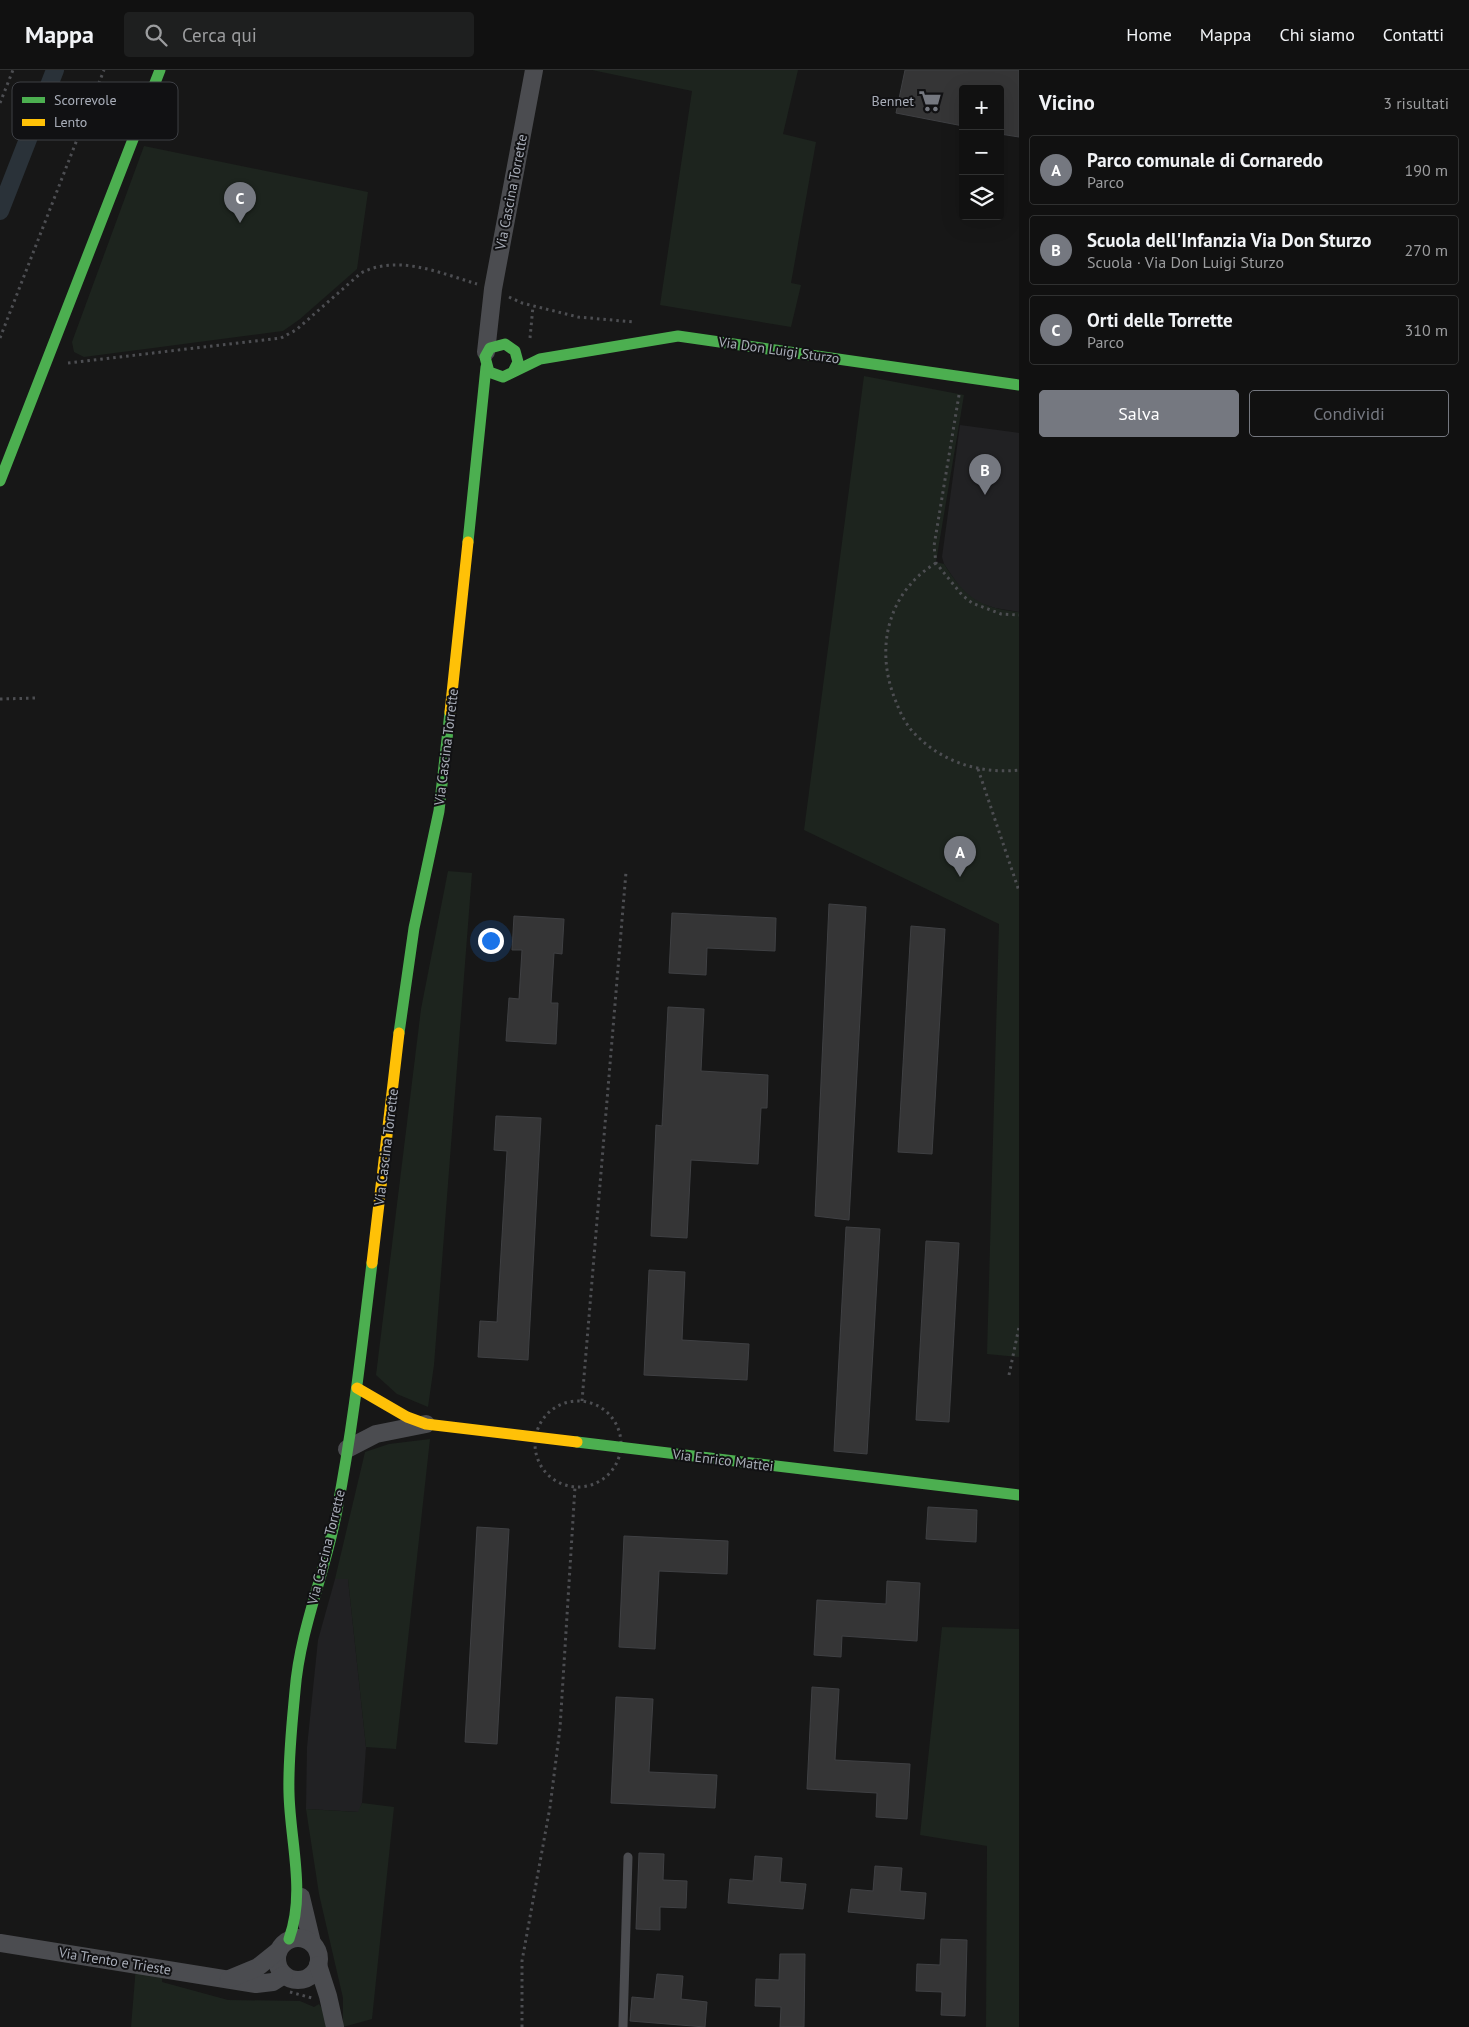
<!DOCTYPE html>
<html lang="it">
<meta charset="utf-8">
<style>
body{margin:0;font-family:"PT Sans",sans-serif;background:#1e1f1f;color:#f1f3f6}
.controls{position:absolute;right:15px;top:15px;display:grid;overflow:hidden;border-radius:5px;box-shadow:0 5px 20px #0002}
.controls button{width:45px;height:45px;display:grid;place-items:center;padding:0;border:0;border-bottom:1px solid #303131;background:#111;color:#f1f3f6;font:25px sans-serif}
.you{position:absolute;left:490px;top:870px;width:18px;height:18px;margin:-12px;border:4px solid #fff;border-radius:50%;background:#1a73e8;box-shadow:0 0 0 8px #1a73e833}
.badge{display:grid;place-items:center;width:32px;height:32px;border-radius:50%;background:#757880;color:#fff;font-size:16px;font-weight:700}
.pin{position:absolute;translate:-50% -41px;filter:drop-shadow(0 1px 2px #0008)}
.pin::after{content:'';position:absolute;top:26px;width:18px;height:15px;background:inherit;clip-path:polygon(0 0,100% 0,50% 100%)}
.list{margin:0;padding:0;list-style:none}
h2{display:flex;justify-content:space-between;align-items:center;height:65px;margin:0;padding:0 20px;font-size:21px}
h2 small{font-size:16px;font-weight:400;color:#9c9d9f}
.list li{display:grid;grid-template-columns:32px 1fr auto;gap:15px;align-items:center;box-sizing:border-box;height:70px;margin:0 10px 10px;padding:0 10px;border:1px solid #303131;border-radius:5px}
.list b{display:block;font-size:19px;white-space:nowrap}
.list p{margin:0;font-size:16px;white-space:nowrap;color:#9c9d9f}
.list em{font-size:16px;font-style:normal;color:#9c9d9f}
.actions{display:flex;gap:10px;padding:15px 20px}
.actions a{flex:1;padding:11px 0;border:1px solid #757880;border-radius:5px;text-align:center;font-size:18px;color:#757880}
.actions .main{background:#757880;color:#fff}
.icon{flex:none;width:28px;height:28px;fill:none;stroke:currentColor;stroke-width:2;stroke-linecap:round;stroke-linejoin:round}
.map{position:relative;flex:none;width:1019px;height:1957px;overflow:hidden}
header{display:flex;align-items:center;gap:30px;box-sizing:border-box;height:70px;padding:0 25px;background:#111;border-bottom:1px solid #303131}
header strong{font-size:24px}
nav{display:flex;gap:28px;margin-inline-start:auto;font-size:18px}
.search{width:350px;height:45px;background:#1e1f1f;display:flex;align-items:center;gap:12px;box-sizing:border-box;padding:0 18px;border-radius:5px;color:#9c9d9f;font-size:19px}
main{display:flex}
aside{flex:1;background:#111}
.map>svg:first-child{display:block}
.built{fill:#212123}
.green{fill:#1d241e}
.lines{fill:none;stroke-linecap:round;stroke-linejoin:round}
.canal{stroke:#2a3239;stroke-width:18}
.building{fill:#353536;stroke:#3f4043}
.path{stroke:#4d4e52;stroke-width:3;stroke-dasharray:2.5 4;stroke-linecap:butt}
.lane{stroke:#4b4c50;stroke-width:9}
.street{stroke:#4b4c50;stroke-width:18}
.fast{stroke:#4caf50;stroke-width:11}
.slow{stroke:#ffc107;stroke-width:11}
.labels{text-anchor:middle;stroke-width:4;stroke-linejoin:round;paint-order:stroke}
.poi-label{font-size:14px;fill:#a8adb8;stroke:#111113;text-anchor:end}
.street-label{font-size:14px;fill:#a8adb8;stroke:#111113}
.key{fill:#111113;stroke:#3e4045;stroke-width:1}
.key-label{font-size:14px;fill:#a8adb8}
</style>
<header>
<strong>Mappa</strong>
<div class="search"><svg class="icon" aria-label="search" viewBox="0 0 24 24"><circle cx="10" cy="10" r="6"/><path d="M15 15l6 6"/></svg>Cerca qui</div>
<nav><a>Home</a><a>Mappa</a><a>Chi siamo</a><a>Contatti</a></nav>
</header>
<main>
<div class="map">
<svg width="1019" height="1957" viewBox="0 0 1019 1957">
<rect width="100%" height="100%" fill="#171717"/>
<g class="built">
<polygon points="960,355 1019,363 1019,542 995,538 974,531 963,522 944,494 942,487"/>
<polygon points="335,1509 348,1509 366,1677 362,1733 359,1742 306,1739 307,1677 318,1570"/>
</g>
<g class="green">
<polygon points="592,0 798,0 783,64 816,72 791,213 801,215 791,257 660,235 692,21"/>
<polygon points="144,76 368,122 357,199 300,249 283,261 84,287 74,282 72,272"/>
<path d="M 864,306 L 964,325 L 936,492 L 944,494 C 965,527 979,538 1019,542 L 1019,1287 L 987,1284 L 999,854 L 804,760 Z"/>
<polygon points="448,801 472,803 434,1295 428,1337 397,1324 376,1305 421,939"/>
<polygon points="430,1369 396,1679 366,1677 348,1509 335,1509 365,1382 389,1374"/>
<polygon points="942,1557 1019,1559 1019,1957 986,1957 987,1776 920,1765"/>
<polygon points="362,1733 394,1737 372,1949 343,1957 343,1928 319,1824 306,1739 358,1742"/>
<polygon points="136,1896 162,1901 162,1912 228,1930 300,1931 314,1937 319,1934 324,1942 326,1957 131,1957"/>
</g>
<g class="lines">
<polyline class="canal" points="0,141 55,0"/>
</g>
<g class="building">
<polygon points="905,0 1019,0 1019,67 1000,64 1000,19 963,19 963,56 896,43"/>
<polygon points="829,834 866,837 849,1150 815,1146"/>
<polygon points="672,843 776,848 775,881 707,878 706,905 669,903"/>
<polygon points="514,846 564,849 562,884 554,883 551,933 558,933 556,974 506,971 509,928 519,929 522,880 512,880"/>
<polygon points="911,856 945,859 932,1084 898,1082"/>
<polygon points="668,937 704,939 701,1001 768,1005 767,1038 761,1038 758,1094 691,1090 687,1168 651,1166 656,1055 662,1056"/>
<polygon points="496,1046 541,1048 528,1290 478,1287 480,1251 497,1252 507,1081 494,1080"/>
<polygon points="846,1157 880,1159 867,1384 834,1381"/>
<polygon points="926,1171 959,1173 949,1352 916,1350"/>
<polygon points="649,1200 685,1202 682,1270 749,1274 747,1310 644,1305"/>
<polygon points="928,1437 977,1440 976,1472 926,1469"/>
<polygon points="477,1457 509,1459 497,1674 465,1672"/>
<polygon points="624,1466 728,1471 727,1504 659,1501 655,1579 619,1577"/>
<polygon points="887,1511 920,1513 917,1571 842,1566 841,1587 814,1585 817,1530 886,1534"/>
<polygon points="812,1617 839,1619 835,1690 910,1694 907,1749 876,1747 877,1723 807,1719"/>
<polygon points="616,1627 653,1629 649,1702 717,1705 715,1738 611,1733"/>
<polygon points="639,1783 664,1784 663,1810 687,1811 686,1838 660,1837 660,1860 636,1859"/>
<polygon points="755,1786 782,1788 780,1812 806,1814 803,1839 728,1833 730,1809 753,1811"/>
<polygon points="875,1796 902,1798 900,1821 926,1823 924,1849 848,1842 851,1819 873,1821"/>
<polygon points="941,1869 967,1870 965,1946 941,1945 942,1922 916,1921 917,1894 940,1895"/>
<polygon points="780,1884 805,1884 804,1957 780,1957 781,1937 755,1936 756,1909 779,1910"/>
<polygon points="657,1904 683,1906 681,1929 707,1932 705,1957 630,1951 632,1927 654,1929"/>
</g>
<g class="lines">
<g class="path">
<polyline points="0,33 13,0"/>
<polyline points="509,227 522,233 578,247 634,252"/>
<polyline points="0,268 104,0"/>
<polyline points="530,268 533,236"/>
<path d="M 68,293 L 281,268 L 296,260 L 361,203 C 398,184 440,203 477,214"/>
<polyline points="959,325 934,476 936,493 962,525 972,533 1001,544 1019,545"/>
<path d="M 936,493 C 886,523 874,582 897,634 C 901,645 908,658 917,666 C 944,693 982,704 1019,700"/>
<polyline points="0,629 36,628"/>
<polyline points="978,699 1019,821"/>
<polyline points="1009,1305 1019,1257"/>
<circle cx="578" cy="1374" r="43"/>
<polyline points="582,1331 626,802"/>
<polyline points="290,1922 312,1928"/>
<polyline points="522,1957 522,1891 550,1737 560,1658 575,1417"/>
</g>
<polyline class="lane" points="623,1957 628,1787"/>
<g class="street">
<polyline points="486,282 493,219 534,0"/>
<polyline points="347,1379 376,1364 426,1354"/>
<polyline points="301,1827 312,1873"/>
<circle cx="298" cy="1889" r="21"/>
<polyline points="0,1873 256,1914 273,1912 284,1905"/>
<polyline points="318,1895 328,1926 335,1957"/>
<polyline points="229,1909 258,1897 278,1881"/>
</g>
<g class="fast">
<polyline points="513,302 518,292 515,281 505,274 490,278 485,287 489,302 503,307 540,289 678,266 1019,315"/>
<polyline points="0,411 160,0"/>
<polyline points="468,472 486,297"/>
<polyline points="399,963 414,858 439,741 450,642"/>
<polyline points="577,1372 1019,1425"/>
<path d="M 289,1869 C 306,1822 290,1771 289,1723 C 288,1689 292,1654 295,1621 C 300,1558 326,1501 337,1440 C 353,1358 362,1275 372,1193"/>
</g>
<g class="slow">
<polyline points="450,642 468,472"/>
<polyline points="372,1193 399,963"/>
<polyline points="357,1318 407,1347 426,1354 577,1372"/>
</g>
</g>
<defs>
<symbol id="supermarket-bare" viewBox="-9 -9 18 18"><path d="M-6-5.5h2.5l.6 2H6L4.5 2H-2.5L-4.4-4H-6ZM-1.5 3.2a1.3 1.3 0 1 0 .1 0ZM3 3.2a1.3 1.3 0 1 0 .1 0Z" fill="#757880" stroke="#111113" stroke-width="2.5" paint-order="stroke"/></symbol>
</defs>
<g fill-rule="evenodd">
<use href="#supermarket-bare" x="914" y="15" width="32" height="32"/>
</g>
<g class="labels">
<g class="poi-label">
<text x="914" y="36">Bennet</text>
</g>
<g class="street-label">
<text transform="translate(511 122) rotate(-79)" y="5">Via Cascina Torrette</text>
<text transform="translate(779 280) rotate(8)" y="5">Via Don Luigi Sturzo</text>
<text transform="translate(446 677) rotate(-83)" y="5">Via Cascina Torrette</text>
<text transform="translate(386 1077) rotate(-83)" y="5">Via Cascina Torrette</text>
<text transform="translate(723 1390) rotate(7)" y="5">Via Enrico Mattei</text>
<text transform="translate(326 1477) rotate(-76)" y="5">Via Cascina Torrette</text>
<text transform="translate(115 1891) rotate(9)" y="5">Via Trento e Trieste</text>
</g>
</g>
<rect x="12" y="12" width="166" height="58" rx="8" class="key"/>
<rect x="22" y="27" width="23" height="6" fill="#4caf50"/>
<rect x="22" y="49" width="23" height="7" fill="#ffc107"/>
<g class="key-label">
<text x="54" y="35">Scorrevole</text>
<text x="54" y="57">Lento</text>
</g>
</svg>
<div class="controls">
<button>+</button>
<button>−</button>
<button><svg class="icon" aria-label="layers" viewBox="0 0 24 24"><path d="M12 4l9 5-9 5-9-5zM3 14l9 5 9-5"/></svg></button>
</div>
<div class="you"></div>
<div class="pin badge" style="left:960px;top:807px">A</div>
<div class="pin badge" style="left:985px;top:425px">B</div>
<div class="pin badge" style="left:240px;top:153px">C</div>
</div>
<aside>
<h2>Vicino<small>3 risultati</small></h2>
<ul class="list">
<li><span class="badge">A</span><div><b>Parco comunale di Cornaredo</b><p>Parco</p></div><em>190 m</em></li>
<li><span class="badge">B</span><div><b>Scuola dell'Infanzia Via Don Sturzo</b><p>Scuola · Via Don Luigi Sturzo</p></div><em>270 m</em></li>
<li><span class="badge">C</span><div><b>Orti delle Torrette</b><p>Parco</p></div><em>310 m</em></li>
</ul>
<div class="actions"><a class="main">Salva</a><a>Condividi</a></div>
</aside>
</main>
